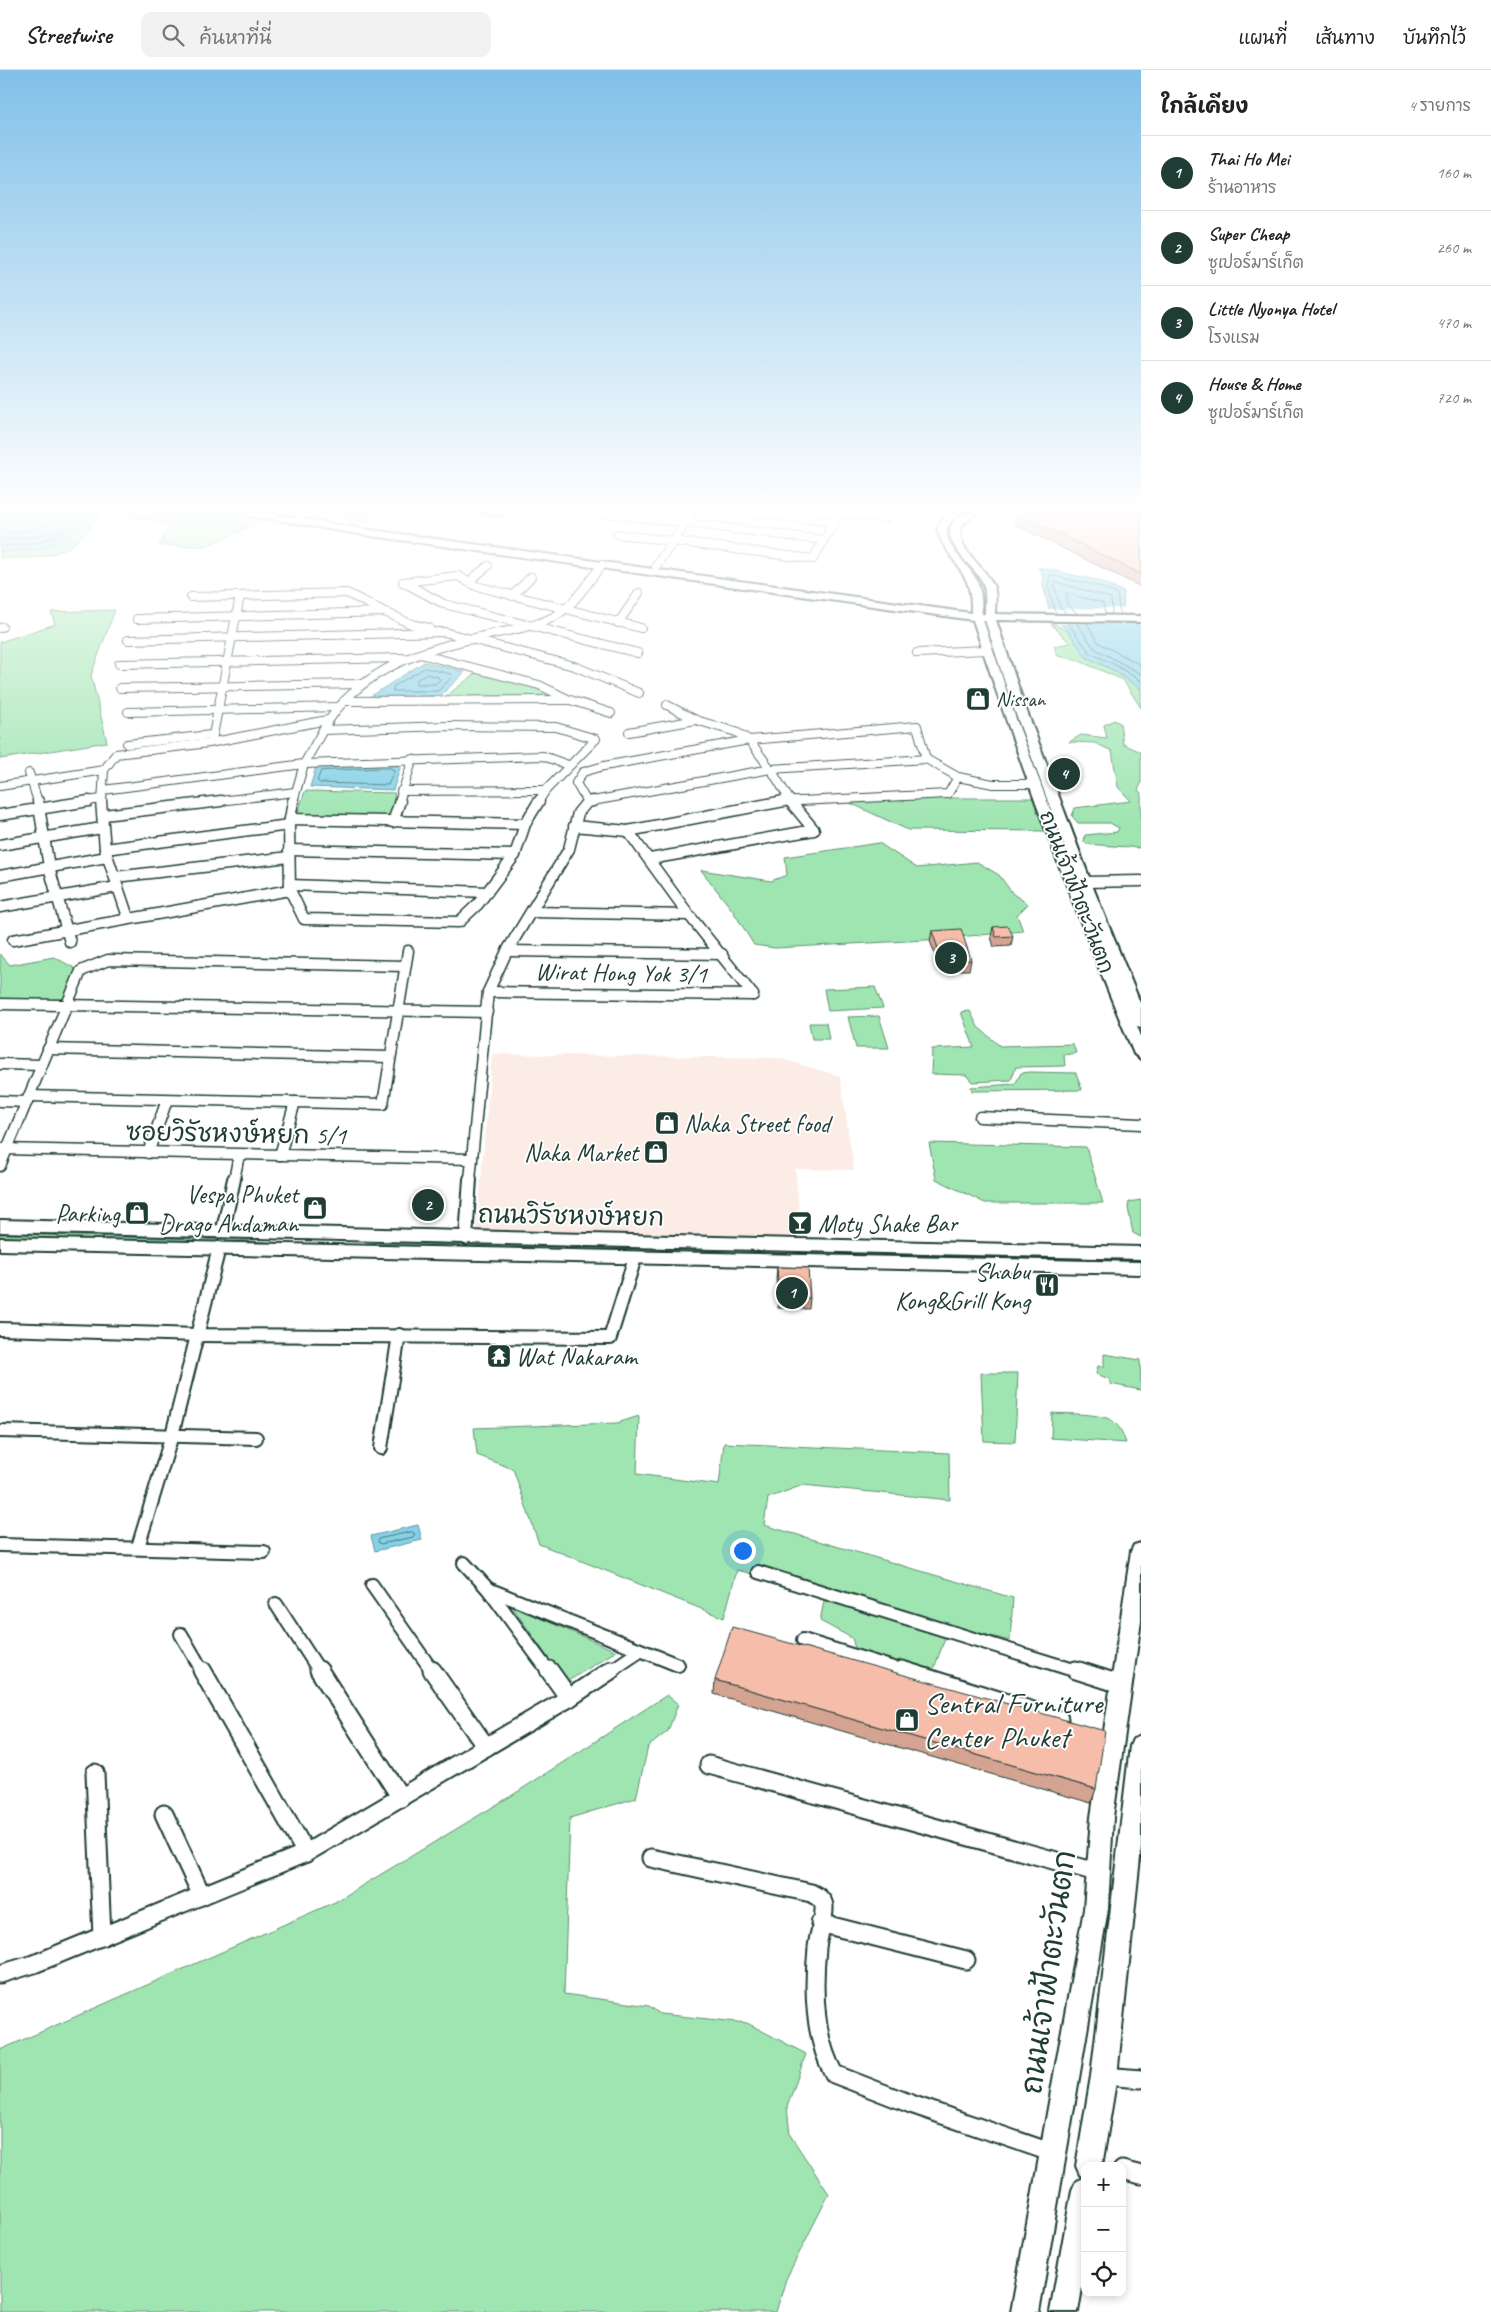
<!DOCTYPE html>
<html lang="th">
<meta charset="utf-8">
<style>
body{margin:0;font-family:Caveat,"Playpen Sans Thai",sans-serif;background:#f2f2f2;color:#222}
.controls{position:absolute;right:15px;bottom:15px;display:grid;overflow:hidden;border-radius:10px;box-shadow:0 2px 8px #0003}
.controls button{width:45px;height:45px;display:grid;place-items:center;padding:0;border:0;border-bottom:1px solid #e0e0e0;background:#fff;color:#222;font:25px sans-serif}
.you{position:absolute;left:742px;top:1480px;width:18px;height:18px;margin:-12px;border:4px solid #fff;border-radius:50%;background:#1a73e8;box-shadow:0 0 0 8px #1a73e833}
.badge{display:grid;place-items:center;width:32px;height:32px;border-radius:50%;background:#1f3d34;color:#fff;font-size:16px;font-weight:700}
.pin{position:absolute;translate:-50% -50%;border:2px solid #fff;box-shadow:0 1px 5px #0006}
.list{margin:0;padding:0;list-style:none}
h2{display:flex;justify-content:space-between;align-items:center;height:65px;margin:0;padding:0 20px;font-size:21px}
h2 small{font-size:16px;font-weight:400;color:#767676}
.list li{display:grid;grid-template-columns:32px 1fr auto;gap:15px;align-items:center;box-sizing:border-box;height:75px;padding:0 20px;border-top:1px solid #e0e0e0}
.list b{display:block;font-size:19px;white-space:nowrap}
.list p{margin:0;font-size:16px;white-space:nowrap;color:#767676}
.list em{font-size:16px;font-style:normal;color:#767676}
.icon{flex:none;width:28px;height:28px;fill:none;stroke:currentColor;stroke-width:2;stroke-linecap:round;stroke-linejoin:round}
.map{position:relative;flex:none;width:1141px;height:2242px;overflow:hidden}
header{display:flex;align-items:center;gap:30px;box-sizing:border-box;height:70px;padding:0 25px;background:#fff;border-bottom:1px solid #e0e0e0}
header strong{font-size:24px}
nav{display:flex;gap:28px;margin-inline-start:auto;font-size:18px}
.search{width:350px;height:45px;background:#f2f2f2;display:flex;align-items:center;gap:12px;box-sizing:border-box;padding:0 18px;border-radius:10px;color:#767676;font-size:19px}
main{display:flex}
aside{flex:1;background:#fff}
.map>svg:first-child{display:block}
.built{fill:#fcece6}
.green{fill:#9fe5b1;stroke:#5f9172}
.water{fill:#86d1e7;stroke:#5d969f}
.pier{fill:#fff}
.lines{fill:none;stroke-linecap:round;stroke-linejoin:round}
.shore{stroke:#48787c;stroke-width:1}
.street-far3-casing{stroke:#1f3d34;stroke-width:10}
.street-far2-casing{stroke:#1f3d34;stroke-width:13}
.street-far1-casing{stroke:#1f3d34;stroke-width:16}
.street-casing{stroke:#1f3d34;stroke-width:21}
.secondary-casing{stroke:#1f3d34;stroke-width:4}
.street-far3{stroke:#fff;stroke-width:8}
.street-far2{stroke:#fff;stroke-width:10}
.street-far1{stroke:#fff;stroke-width:12}
.street{stroke:#fff;stroke-width:17}
.secondary{fill:#fff;fill-rule:evenodd}
.wall{fill:#d4a392;stroke:#1f3d34}
.shaded-wall{fill:#ac8577;stroke:#1f3d34}
.building{fill:#f6beaa;stroke:#1f3d34}
.labels{text-anchor:middle;stroke-width:4;stroke-linejoin:round;paint-order:stroke}
.far-poi-label{font-size:21px;fill:#1f3d34;stroke:#fff;text-anchor:start}
.far-street-label{font-size:21px;fill:#1f3d34;stroke:#fff}
.street-label{font-size:25px;fill:#1f3d34;stroke:#fff}
.poi-label{font-size:25px;fill:#1f3d34;stroke:#fff;text-anchor:end}
.near-poi-label{font-size:30px;fill:#1f3d34;stroke:#fff;text-anchor:start}
.near-street-label{font-size:30px;fill:#1f3d34;stroke:#fff}
</style>
<header>
<strong>Streetwise</strong>
<div class="search"><svg class="icon" aria-label="search" viewBox="0 0 24 24"><circle cx="10" cy="10" r="6"/><path d="M15 15l6 6"/></svg>ค้นหาที่นี่</div>
<nav><a>แผนที่</a><a>เส้นทาง</a><a>บันทึกไว้</a></nav>
</header>
<main>
<div class="map">
<svg width="1141" height="2242" viewBox="0 0 1141 2242">
<rect width="100%" height="100%" fill="#fff"/>
<filter id="ink" filterUnits="userSpaceOnUse"><feTurbulence type="fractalNoise" baseFrequency=".02" numOctaves="2"/><feDisplacementMap in="SourceGraphic" scale="10" xChannelSelector="R" yChannelSelector="G"/><feConvolveMatrix kernelMatrix="1 2 1 2 8 2 1 2 1" color-interpolation-filters="sRGB"/></filter>
<g filter="url(#ink)">
<polygon class="built" points="492,984 779,988 840,1006 854,1100 795,1099 802,1170 476,1165"/>
<g class="green">
<path d="M 0,442 L 102,442 C 72,486 51,489 0,488 Z"/>
<polygon points="114,442 166,442 188,445 194,442 227,442 266,449 206,476 159,476 171,454 112,444"/>
<polygon points="310,442 377,442 367,452"/>
<polygon points="115,540 91,605 107,672 0,689 0,572 55,554 51,542"/>
<polygon points="1051,554 1055,554 1069,562 1086,587 1111,599 1139,616 1141,619 1141,638 1123,610 1077,590 1058,586 1054,576 1070,573"/>
<polygon points="477,602 531,616 558,627 445,627"/>
<polygon points="1114,650 1120,653 1123,674 1141,682 1141,714 1138,720 1141,723 1141,778 1086,774 1084,772 1085,765 1117,762 1119,758 1110,753 1078,753 1072,746 1075,738 1131,731 1118,717 1112,681 1095,673 1069,672 1081,665 1107,668 1104,655"/>
<polygon points="305,721 395,723 389,750 296,747"/>
<polygon points="945,728 1033,728 1047,761 908,760 848,732"/>
<polygon points="879,773 917,798 977,792 999,805 1013,824 1028,834 1017,845 1023,861 926,870 775,878 754,875 733,841 701,800 771,811 787,805 785,787"/>
<polygon points="0,884 10,895 54,887 78,900 64,934 0,932"/>
<polygon points="875,917 883,938 828,941 824,919"/>
<polygon points="970,941 978,957 1000,976 1073,974 1076,983 1064,985 1065,996 1016,997 1011,1010 972,1012 966,1005 931,1004 932,979 974,977 961,942"/>
<polygon points="879,946 889,978 856,978 848,947"/>
<polygon points="809,953 826,953 829,969 812,969"/>
<polygon points="1030,1002 1076,1003 1082,1020 972,1021 971,1017 1015,1014 1021,1003"/>
<polygon points="929,1073 1086,1077 1103,1133 985,1133 936,1109"/>
<polygon points="1141,1130 1141,1167 1133,1163 1128,1138 1129,1132"/>
<polygon points="0,1164 237,1170 313,1175 0,1169"/>
<polygon points="366,1173 700,1180 748,1184 442,1180"/>
<polygon points="838,1182 1129,1189 1141,1190 1141,1195 925,1189 838,1184"/>
<polygon points="1104,1284 1140,1290 1141,1320 1110,1314 1110,1309 1096,1304 1098,1296 1104,1297"/>
<polygon points="981,1303 1018,1303 1015,1372 984,1371"/>
<path d="M 1052,1343 C 1066,1344 1105,1343 1114,1352 C 1121,1358 1123,1365 1126,1373 L 1051,1368 Z"/>
<polygon points="639,1346 637,1404 719,1415 724,1373 949,1383 950,1430 803,1415 768,1428 764,1455 1013,1528 1010,1571 737,1500 724,1548 539,1474 513,1399 477,1385 474,1358 617,1353"/>
<polygon points="825,1526 946,1566 933,1601 856,1582 852,1568 820,1551"/>
<polygon points="512,1536 616,1581 565,1613"/>
<polygon points="667,1625 678,1634 668,1661 648,1677 636,1728 570,1748 564,1924 649,1936 660,1944 747,1953 806,1984 787,2037 790,2065 829,2124 786,2209 776,2242 0,2242 0,1980 335,1832 511,1726"/>
</g>
<g class="water">
<path d="M 0,442 L 89,442 C 56,479 50,481 0,481 Z"/>
<polygon points="1038,497 1100,511 1124,522 1123,540 1141,558 1141,619 1111,599 1086,587 1069,562 1050,544 1043,515 1043,506"/>
<polygon points="424,592 465,602 440,626 368,628"/>
<polygon points="402,692 393,720 310,717 316,697"/>
<polygon points="418,1455 422,1470 375,1481 371,1466"/>
</g>
<polygon class="pier" points="1125,538 1140,553 1058,554 1048,545 1046,539"/>
<g class="lines">
<g class="shore">
<path d="M 0,462 C 26,462 45,461 64,442"/>
<path d="M 0,469 C 35,469 49,468 74,442"/>
<path d="M 0,476 C 40,475 54,472 82,442"/>
<polyline points="1058,544 1055,541 1048,515 1050,505 1098,516 1117,524 1120,544"/>
<polyline points="1067,544 1060,537 1054,515 1056,512 1111,528 1112,544"/>
<polyline points="1078,544 1067,534 1066,523 1103,533 1105,544"/>
<polyline points="1067,552 1090,583 1114,594 1141,611"/>
<polyline points="1076,552 1094,578 1141,604"/>
<polyline points="1086,552 1099,573 1141,595"/>
<polygon points="425,598 451,604 452,607 438,621 393,621 393,617"/>
<polygon points="426,604 438,607 440,610 435,614 416,614 416,611"/>
<polygon points="391,698 394,701 388,715 320,713 317,711 321,701"/>
<polygon points="412,1462 415,1464 413,1467 381,1474 378,1472 379,1469"/>
</g>
<defs>
<g id="street-far3">
<polyline points="599,442 823,470"/>
<polyline points="749,442 834,452"/>
<polyline points="840,442 886,448"/>
<polyline points="301,446 305,442"/>
<polyline points="617,464 813,489 840,442"/>
<polyline points="656,496 693,442"/>
<polyline points="403,512 444,534 638,583"/>
<polyline points="403,512 458,506 476,516 641,558"/>
<polyline points="468,512 488,496"/>
<polyline points="512,526 531,507"/>
<polyline points="191,527 347,523 383,541"/>
<polyline points="137,549 385,542 411,554 429,558"/>
<polyline points="618,553 639,523"/>
<polyline points="0,558 2,557"/>
<polyline points="128,570 444,562 574,596 639,623"/>
<polyline points="917,583 986,580"/>
<polyline points="420,584 539,615 570,630 611,643"/>
<polyline points="119,594 402,588"/>
<polyline points="120,618 361,614"/>
<polyline points="344,631 570,630"/>
<polyline points="667,635 696,650 736,662 749,670 772,701 791,732"/>
<polyline points="128,642 338,637"/>
<path d="M 323,660 C 359,596 430,577 497,563 C 518,559 549,554 565,539 C 579,528 590,509 602,495"/>
<polyline points="323,660 449,656 556,657 596,669 546,720 538,732"/>
<polyline points="629,662 696,650"/>
<polyline points="213,665 240,526"/>
<polyline points="127,674 211,665"/>
<polyline points="29,703 38,732"/>
<polyline points="0,716 104,700"/>
<polyline points="103,720 304,694 543,686 568,695"/>
<polyline points="401,721 546,720"/>
<polyline points="81,732 101,729"/>
<polyline points="102,732 104,700 116,684 209,673 327,650"/>
<polyline points="211,732 295,722"/>
<polyline points="293,732 304,694 323,660"/>
<polyline points="399,732 413,689"/>
<polyline points="587,732 576,713 583,702 604,696 749,670 917,656 926,689"/>
<polyline points="587,732 771,699 926,689 958,707 993,714 1035,714"/>
<polyline points="778,732 948,724 958,707"/>
</g>
<g id="street-far2">
<polyline points="38,731 49,797 70,872"/>
<polyline points="101,731 105,779 128,847"/>
<polyline points="293,731 289,755 290,820 304,849 459,852 478,834 515,785 525,754 539,731"/>
<polyline points="0,745 89,731"/>
<polyline points="104,745 221,731"/>
<polyline points="290,749 525,754"/>
<polyline points="393,752 400,731"/>
<polyline points="574,756 628,761 784,731"/>
<polyline points="628,761 689,845 753,925"/>
<polyline points="0,775 102,758"/>
<polyline points="105,779 289,755"/>
<polyline points="289,780 515,785"/>
<polyline points="650,789 814,760 790,731"/>
<polyline points="0,806 107,787"/>
<polyline points="115,807 289,787"/>
<polyline points="1084,812 1141,811"/>
<polyline points="290,815 487,822"/>
<polyline points="0,837 117,817"/>
<polyline points="532,842 689,845"/>
<polyline points="13,870 290,820"/>
<polyline points="507,881 722,884"/>
<polyline points="488,922 753,925"/>
<polyline points="0,934 487,942"/>
<polyline points="48,979 389,987"/>
<polyline points="0,994 42,995"/>
<polyline points="29,1026 383,1034 408,881"/>
<polyline points="0,1031 27,1032"/>
<polyline points="980,1047 1141,1054"/>
<polyline points="1,1079 471,1089"/>
<polyline points="148,1083 167,1030"/>
<polyline points="280,1085 295,1032"/>
<polyline points="0,1096 81,901 108,890 405,896"/>
<polyline points="234,1110 239,1085"/>
<polyline points="470,1110 488,922 507,881 569,779 578,743 587,732 593,731"/>
</g>
<g id="street-far1">
<polyline points="223,1160 234,1109"/>
<polyline points="466,1168 470,1109"/>
<polyline points="0,1259 198,1265 610,1268 635,1188"/>
<polyline points="0,1361 256,1368"/>
<polyline points="381,1378 399,1265"/>
<polyline points="0,1475 264,1482"/>
<polyline points="138,1477 172,1365 219,1178"/>
<polyline points="464,1493 488,1519 549,1602"/>
<polyline points="758,1502 1080,1602"/>
<polyline points="372,1515 433,1602"/>
<polyline points="488,1519 678,1595"/>
<polyline points="276,1534 320,1602"/>
<polyline points="181,1564 203,1602"/>
<polyline points="803,1570 906,1602"/>
<polyline points="609,1602 640,1581"/>
</g>
<g id="street">
<polyline points="202,1600 306,1783"/>
<polyline points="319,1600 401,1728"/>
<polyline points="432,1600 486,1677"/>
<polyline points="549,1600 569,1628"/>
<polyline points="902,1600 1059,1649"/>
<polyline points="1076,1600 1120,1614"/>
<polyline points="709,1695 1100,1803"/>
<polyline points="95,1703 102,1867"/>
<polyline points="164,1744 202,1826"/>
<path d="M 651,1788 L 811,1823 C 817,1826 823,1829 824,1836 C 825,1850 818,1864 817,1878 C 813,1918 814,1968 834,2004 L 911,2034 L 1053,2083"/>
<polyline points="820,1853 966,1890"/>
<polyline points="0,1904 34,1894 306,1783 569,1628 611,1600"/>
<polyline points="1104,2006 1141,2009"/>
<polyline points="1122,2100 1141,2105"/>
</g>
<g id="secondary">
<path d="M 241,442 L 261,442 L 364,459 L 971,543 C 971,532 971,522 967,512 C 959,493 943,480 937,460 C 942,448 948,442 962,442 C 958,447 948,451 947,459 C 945,477 969,495 976,509 C 982,520 981,532 982,544 L 985,544 C 985,532 987,520 981,509 C 972,495 936,468 956,449 C 963,443 969,442 978,442 L 963,454 C 951,477 987,497 994,517 C 997,525 995,536 995,544 L 1141,546 L 1141,552 L 996,550 L 1023,631 L 1092,815 L 1141,935 L 1141,957 L 1137,956 L 1141,966 L 1141,989 L 1134,984 C 1075,841 1020,697 973,550 L 364,465 L 246,445 ZM 983,550 L 985,550 L 1011,631 L 1078,813 L 1016,649 Z"/>
<polygon points="0,1150 1141,1177 1141,1189 0,1162"/>
<polygon points="0,1168 1141,1192 1141,1204 0,1180"/>
<polygon points="1141,1473 1141,1551 1113,1747 1108,1839 1039,2242 1011,2242 1084,1839 1091,1747 1131,1481 1134,1475"/>
<polygon points="1141,1666 1141,1778 1117,2006 1102,2096 1085,2096 1085,2200 1078,2242 1050,2242 1072,2120 1076,2111 1085,2107 1080,2105 1076,2096 1091,2006 1130,1676 1133,1669"/>
</g>
</defs>
<use href="#street-far3" class="street-far3-casing"/>
<use href="#street-far2" class="street-far2-casing"/>
<use href="#street-far1" class="street-far1-casing"/>
<use href="#street" class="street-casing"/>
<use href="#secondary" class="secondary-casing"/>
<use href="#street-far3" class="street-far3"/>
<use href="#street-far2" class="street-far2"/>
<use href="#street-far1" class="street-far1"/>
<use href="#street" class="street"/>
<use href="#secondary" class="secondary"/>
</g>
<g class="wall">
<polygon points="477,442 508,442 502,448 477,445"/>
<polygon points="1141,442 1141,517 1014,454 1016,443 1056,445"/>
<polygon points="993,857 1013,866 1011,876 994,877 991,867"/>
<polygon points="932,861 971,890 969,900 941,900 930,871"/>
<polygon points="777,1197 810,1228 809,1239 778,1238 776,1208"/>
<polygon points="715,1610 1096,1719 1091,1733 714,1624"/>
</g>
<polygon class="shaded-wall" points="502,442 508,442 502,448"/>
<g class="building">
<polygon points="1021,442 1049,442 1056,445 1069,442 1141,442 1141,504 1016,443"/>
<polygon points="1008,856 1013,866 996,867 993,857"/>
<polygon points="961,859 971,890 942,890 932,861"/>
<polygon points="777,1197 808,1198 810,1228 779,1227"/>
<polygon points="732,1557 1105,1661 1096,1719 715,1610"/>
</g>
</g>
<linearGradient id="sky" x2="0" y2="1"><stop stop-color="#81c0e8"/><stop offset="0.58" stop-color="#fff"/><stop offset="1" stop-color="#fff" stop-opacity="0"/></linearGradient>
<rect width="1141" height="756" fill="url(#sky)"/>
<defs>
<symbol id="shop-square" viewBox="-11 -11 22 22"><rect x="-9" y="-9" width="18" height="18" rx="4" fill="#1f3d34" stroke="#fff"/><path d="M-5-2.5h2.3a2.7 3.5 0 0 1 5.4 0H5L5.5 6h-11ZM-1.5-2.5h3a1.5 2.3 0 0 0-3 0Z" fill="#fff"/></symbol>
<symbol id="bar-square" viewBox="-11 -11 22 22"><rect x="-9" y="-9" width="18" height="18" rx="4" fill="#1f3d34" stroke="#fff"/><path d="M-6-5H6L.8 .8V4.5H3.5V6h-7V4.5H-.8V.8Z" fill="#fff"/></symbol>
<symbol id="restaurant-square" viewBox="-11 -11 22 22"><rect x="-9" y="-9" width="18" height="18" rx="4" fill="#1f3d34" stroke="#fff"/><path d="M-5-6h1v4h1v-4h1v4h1v-4h1v5L-1.5 .5V6h-2V.5L-5-1ZM5-6V6H3V1.5H1.5Q1.5-4 5-6Z" fill="#fff"/></symbol>
<symbol id="temple-square" viewBox="-11 -11 22 22"><rect x="-9" y="-9" width="18" height="18" rx="4" fill="#1f3d34" stroke="#fff"/><path d="M0-6L5-2H3V0L6.5 2.5H4V6H1.5V3h-3V6H-4V2.5H-6.5L-3 0V-2H-5Z" fill="#fff"/></symbol>
</defs>
<g fill-rule="evenodd">
<use href="#shop-square" x="964" y="615" width="28" height="28"/>
<use href="#shop-square" x="653" y="1039" width="28" height="28"/>
<use href="#shop-square" x="642" y="1068" width="28" height="28"/>
<use href="#shop-square" x="301" y="1124" width="28" height="28"/>
<use href="#shop-square" x="123" y="1129" width="28" height="28"/>
<use href="#bar-square" x="786" y="1139" width="28" height="28"/>
<use href="#restaurant-square" x="1033" y="1201" width="28" height="28"/>
<use href="#temple-square" x="485" y="1272" width="28" height="28"/>
<use href="#shop-square" x="893" y="1636" width="28" height="28"/>
</g>
<g class="labels">
<g class="far-poi-label">
<text x="996" y="636">Nissan</text>
</g>
<g class="far-street-label">
<text transform="translate(1077 822) rotate(69)" y="7">ถนนเจ้าฟ้าตะวันตก</text>
</g>
<g class="street-label">
<text transform="translate(621 902) rotate(1)" y="9">Wirat Hong Yok 3/1</text>
<text transform="translate(236 1063) rotate(1)" y="9">ซอยวิรัชหงษ์หยก 5/1</text>
<text transform="translate(571 1145) rotate(1)" y="9">ถนนวิรัชหงษ์หยก</text>
</g>
<g class="poi-label">
<text x="684" y="1062" text-anchor="start">Naka Street food</text>
<text x="638" y="1091">Naka Market</text>
<text x="298" y="1133">Vespa Phuket<tspan x="298" dy="29">Drago Andaman</tspan></text>
<text x="120" y="1152">Parking</text>
<text x="818" y="1162" text-anchor="start">Moty Shake Bar</text>
<text x="1030" y="1210">Shabu<tspan x="1030" dy="29">Kong&amp;Grill Kong</tspan></text>
<text x="516" y="1295" text-anchor="start">Wat Nakaram</text>
</g>
<g class="near-poi-label">
<text x="924" y="1643">Sentral Furniture<tspan x="924" dy="34">Center Phuket</tspan></text>
</g>
<g class="near-street-label">
<text transform="translate(1048 1902) rotate(-82)" y="10">ถนนเจ้าฟ้าตะวันตก</text>
</g>
</g>
</svg>
<div class="controls">
<button>+</button>
<button>−</button>
<button><svg class="icon" aria-label="locate" viewBox="0 0 24 24"><circle cx="12" cy="12" r="6"/><path d="M12 2v4M12 18v4M2 12h4M18 12h4"/></svg></button>
</div>
<div class="you"></div>
<div class="pin badge" style="left:792px;top:1223px">1</div>
<div class="pin badge" style="left:428px;top:1135px">2</div>
<div class="pin badge" style="left:951px;top:888px">3</div>
<div class="pin badge" style="left:1064px;top:704px">4</div>
</div>
<aside>
<h2>ใกล้เคียง<small>4 รายการ</small></h2>
<ul class="list">
<li><span class="badge">1</span><div><b>Thai Ho Mei</b><p>ร้านอาหาร</p></div><em>160 m</em></li>
<li><span class="badge">2</span><div><b>Super Cheap</b><p>ซูเปอร์มาร์เก็ต</p></div><em>260 m</em></li>
<li><span class="badge">3</span><div><b>Little Nyonya Hotel</b><p>โรงแรม</p></div><em>470 m</em></li>
<li><span class="badge">4</span><div><b>House &amp; Home</b><p>ซูเปอร์มาร์เก็ต</p></div><em>720 m</em></li>
</ul>
</aside>
</main>
